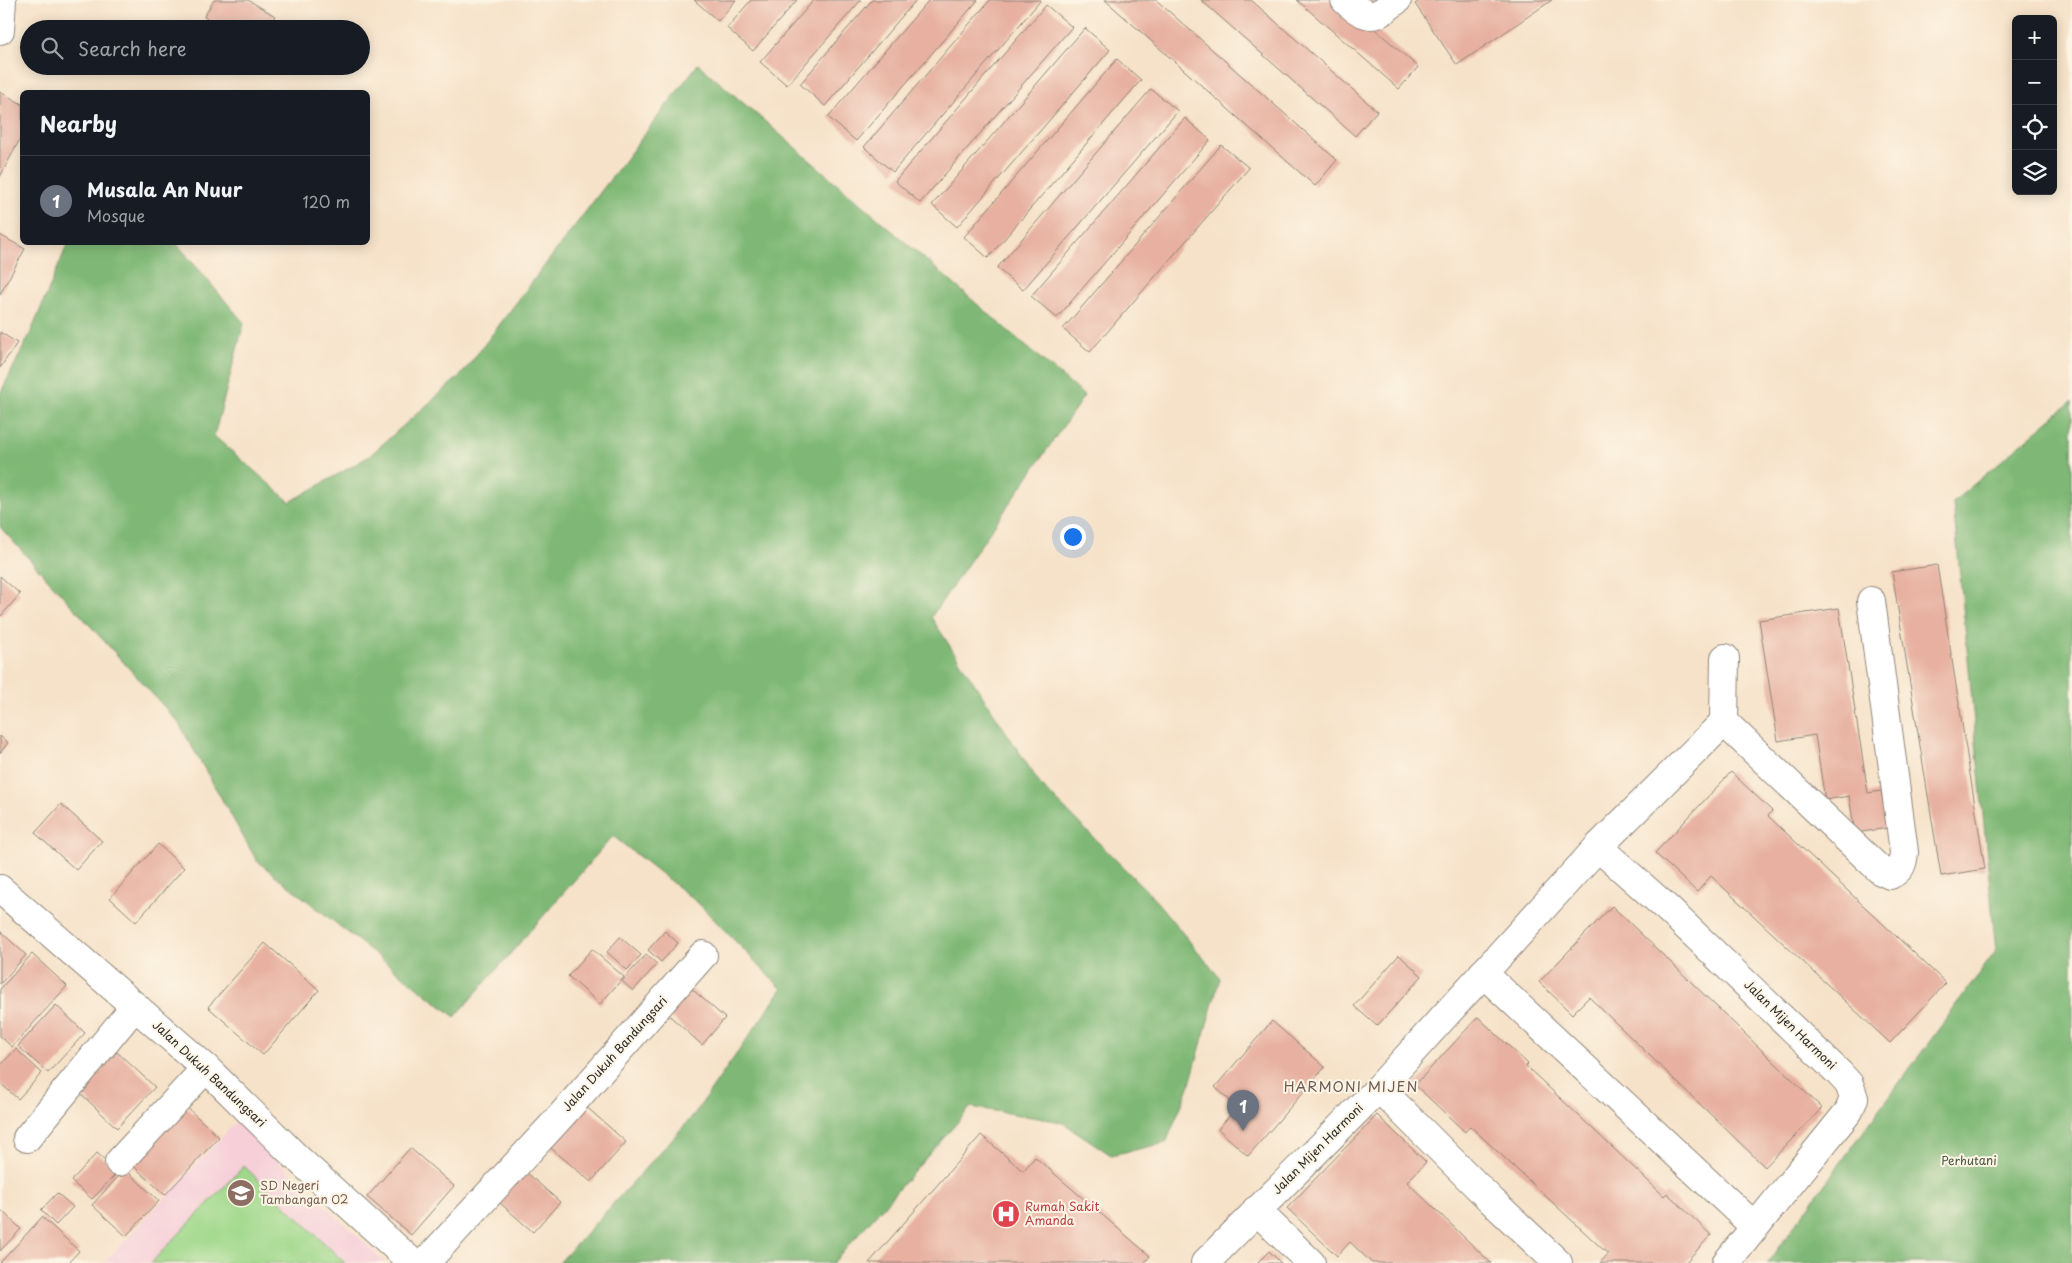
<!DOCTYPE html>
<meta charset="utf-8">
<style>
body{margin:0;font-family:"Playpen Sans",sans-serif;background:#242831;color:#f1f3f6}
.controls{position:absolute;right:15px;top:15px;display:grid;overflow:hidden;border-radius:8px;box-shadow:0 2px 12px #0003}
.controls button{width:45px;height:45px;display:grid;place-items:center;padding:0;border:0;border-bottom:1px solid #363941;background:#171b24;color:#f1f3f6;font:25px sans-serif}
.you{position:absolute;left:1072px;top:536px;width:18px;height:18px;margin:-12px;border:4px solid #fff;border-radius:50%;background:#1a73e8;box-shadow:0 0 0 8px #1a73e833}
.badge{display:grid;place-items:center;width:32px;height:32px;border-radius:50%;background:#0b8043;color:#fff;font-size:16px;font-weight:700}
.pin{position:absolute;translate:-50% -41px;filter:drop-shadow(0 1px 2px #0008)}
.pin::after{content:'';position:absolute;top:26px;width:18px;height:15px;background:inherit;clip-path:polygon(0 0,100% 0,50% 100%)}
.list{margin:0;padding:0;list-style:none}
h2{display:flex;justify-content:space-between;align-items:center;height:65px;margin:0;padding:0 20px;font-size:21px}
h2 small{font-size:16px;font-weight:400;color:#9ea1a6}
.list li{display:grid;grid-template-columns:32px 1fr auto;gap:15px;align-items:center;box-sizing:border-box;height:90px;padding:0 20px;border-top:1px solid #363941}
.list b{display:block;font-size:19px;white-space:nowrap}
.list p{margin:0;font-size:16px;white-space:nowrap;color:#9ea1a6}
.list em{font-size:16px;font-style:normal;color:#9ea1a6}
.icon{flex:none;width:28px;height:28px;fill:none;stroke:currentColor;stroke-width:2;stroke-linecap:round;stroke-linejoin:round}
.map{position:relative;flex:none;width:2072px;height:1263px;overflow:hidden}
.search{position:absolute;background:#171b24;box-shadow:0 2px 12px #0003;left:20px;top:20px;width:350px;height:55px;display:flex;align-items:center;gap:12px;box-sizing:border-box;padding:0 18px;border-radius:28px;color:#9ea1a6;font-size:19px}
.panel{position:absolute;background:#171b24;box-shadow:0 2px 12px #0003;left:20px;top:90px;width:350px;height:155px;border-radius:8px}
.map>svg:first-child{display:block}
.built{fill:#f6cfd9}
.green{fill:#9fd88a;stroke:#65825a}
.forest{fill:#7fb876;stroke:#557250}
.building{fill:#e7b0a0}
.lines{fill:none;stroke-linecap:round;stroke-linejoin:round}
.minor-casing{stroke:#90867a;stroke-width:30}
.minor{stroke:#fff;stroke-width:28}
.labels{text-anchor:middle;stroke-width:4;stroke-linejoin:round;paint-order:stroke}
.street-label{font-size:12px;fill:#2b2b2b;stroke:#fcf5e5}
.park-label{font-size:12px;fill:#485643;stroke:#fcf5e5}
.education-label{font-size:12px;fill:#785e54;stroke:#fcf5e5;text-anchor:start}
.health-label{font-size:12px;fill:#be3a42;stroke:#fcf5e5;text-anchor:start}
.neighbourhood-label{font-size:14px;letter-spacing:1px;fill:#6d5a54;stroke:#fcf5e5}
</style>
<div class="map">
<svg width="2072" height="1263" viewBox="0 0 2072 1263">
<rect width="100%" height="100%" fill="#fcf5e5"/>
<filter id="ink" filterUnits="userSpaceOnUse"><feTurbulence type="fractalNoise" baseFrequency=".02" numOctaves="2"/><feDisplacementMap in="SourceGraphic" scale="10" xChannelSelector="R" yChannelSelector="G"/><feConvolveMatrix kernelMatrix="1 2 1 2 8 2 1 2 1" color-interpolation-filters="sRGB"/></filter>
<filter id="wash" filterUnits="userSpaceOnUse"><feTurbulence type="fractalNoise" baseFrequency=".0096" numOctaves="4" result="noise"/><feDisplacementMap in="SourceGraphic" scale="20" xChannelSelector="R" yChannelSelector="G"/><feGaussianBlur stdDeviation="1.12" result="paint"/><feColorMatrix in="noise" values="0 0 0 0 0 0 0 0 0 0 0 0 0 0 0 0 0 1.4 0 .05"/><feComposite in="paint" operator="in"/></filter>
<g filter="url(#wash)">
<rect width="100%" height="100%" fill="#f6e2c9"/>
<polygon class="built" points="236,1122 386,1263 104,1263"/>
<polygon class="green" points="244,1166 345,1263 151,1263"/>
<g class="forest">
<polygon points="698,64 1084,396 931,617 1040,784 1151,895 1220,978 1189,1087 1166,1143 1111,1155 1062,1122 971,1107 833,1263 559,1263 693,1116 782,989 698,903 613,836 455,1017 257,861 178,722 0,527 0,394 31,332 68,243 176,243 244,323 214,436 290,502 368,457 462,374"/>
<polygon points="2072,401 2072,1263 1767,1263 1996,951 1953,502"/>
</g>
<g id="blocks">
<g class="building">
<polygon points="214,0 248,0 275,16 268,29 225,29 204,17"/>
<polygon points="694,0 736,0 718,21"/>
<polygon points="751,0 797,0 753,51 727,28"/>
<polygon points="814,0 861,0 787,85 760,62"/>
<polygon points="872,0 916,0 825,106 800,84"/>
<polygon points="929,0 978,0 856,141 828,117"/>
<polygon points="990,0 1041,0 893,172 864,147"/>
<polygon points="1105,0 1156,0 1337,160 1315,186"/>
<polygon points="1201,0 1251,0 1377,111 1355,136"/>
<polygon points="1297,0 1342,0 1418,67 1399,89"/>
<polygon points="1421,0 1552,0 1457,65 1415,4"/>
<polygon points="1046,5 1072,27 920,203 895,181"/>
<polygon points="1085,28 1110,50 957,227 932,205"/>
<polygon points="1117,59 1141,80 988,258 964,237"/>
<polygon points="1151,89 1178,111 1023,290 997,268"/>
<polygon points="0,92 22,104 22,135 0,177"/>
<polygon points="1185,118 1210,140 1057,318 1031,296"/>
<polygon points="1221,145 1249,168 1090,352 1063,329"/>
<polygon points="0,235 25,249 0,294"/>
<polygon points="0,332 17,343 0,368"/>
<polygon points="1937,565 1985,869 1941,876 1892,572"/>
<polygon points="0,576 20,594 1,616 0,615"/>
<polygon points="1839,608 1868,793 1881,791 1888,828 1855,833 1849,796 1825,800 1815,735 1778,741 1759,620"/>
<polygon points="0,736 8,743 0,753"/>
<polygon points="1731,772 1772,811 1768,816 1946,983 1890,1043 1711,876 1697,892 1655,853"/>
<polygon points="61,804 102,841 76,870 35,833"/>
<polygon points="158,844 184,868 136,922 110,898"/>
<polygon points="1612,906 1822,1108 1765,1167 1589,997 1572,1014 1539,982"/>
<polygon points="0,931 26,955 0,984"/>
<polygon points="665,931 678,943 661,962 648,950"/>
<polygon points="620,937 641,955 627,970 607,952"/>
<polygon points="265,943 319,990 263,1055 208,1007"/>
<polygon points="592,949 624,977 600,1004 568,976"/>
<polygon points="32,954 67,986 12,1047 0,1036 0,989"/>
<polygon points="646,955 657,964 633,991 622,981"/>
<polygon points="1399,955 1422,976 1377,1026 1354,1006"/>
<polygon points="685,983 725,1018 702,1045 662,1009"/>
<polygon points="56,1005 85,1033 48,1073 18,1046"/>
<polygon points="1478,1017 1528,1064 1526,1066 1664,1196 1667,1193 1711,1235 1685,1263 1600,1263 1608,1254 1470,1126 1465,1132 1415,1085"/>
<polygon points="1272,1021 1325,1067 1248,1156 1218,1129 1237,1107 1215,1087"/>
<polygon points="16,1049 42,1073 18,1099 0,1083 0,1066"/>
<polygon points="117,1052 155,1087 117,1128 80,1093"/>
<polygon points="581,1102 626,1142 591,1182 545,1143"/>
<polygon points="182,1103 219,1137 165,1195 128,1161"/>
<polygon points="1377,1115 1426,1162 1407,1182 1491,1263 1372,1263 1350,1242 1337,1256 1287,1208"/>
<polygon points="981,1135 1023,1171 1035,1157 1150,1256 1144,1263 869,1263"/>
<polygon points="410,1148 454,1186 411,1235 367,1197"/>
<polygon points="97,1153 118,1172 92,1199 71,1181"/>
<polygon points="519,1166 560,1202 533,1232 492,1196"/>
<polygon points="125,1169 159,1201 126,1236 92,1205"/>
<polygon points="57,1193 73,1207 56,1225 41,1210"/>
<polygon points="0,1209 21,1229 0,1251"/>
<polygon points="42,1217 79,1251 68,1263 0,1263"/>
<polygon points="1269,1251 1281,1263 1257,1263"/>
</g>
</g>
</g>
<g filter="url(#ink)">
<use href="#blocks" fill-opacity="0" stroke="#90867a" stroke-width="1"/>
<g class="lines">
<defs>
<g id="minor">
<path d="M 1345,0 C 1352,7 1366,18 1377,14 C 1384,12 1391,4 1397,0"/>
<polyline points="0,30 2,0"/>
<path d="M 1724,722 L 1881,871 L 1890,875 C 1901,870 1903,864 1904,852 L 1871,601"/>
<polyline points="1598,847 1670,911 1839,1073 1849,1084 1854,1098 1849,1111 1726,1263"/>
<polyline points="0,889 206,1068 295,1156 413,1263"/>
<polyline points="1483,973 1754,1226"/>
<polyline points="1379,1088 1492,1201 1558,1263"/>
<polyline points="27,1138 135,1006"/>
<polyline points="119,1162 206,1068"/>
<polyline points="1256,1210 1311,1263"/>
<polyline points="425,1263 561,1116 703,955"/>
<polyline points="1205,1263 1379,1088 1598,847 1724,722 1725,658"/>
</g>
</defs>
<use href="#minor" class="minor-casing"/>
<use href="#minor" class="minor"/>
</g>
</g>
<defs>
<symbol id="school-disc" viewBox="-11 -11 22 22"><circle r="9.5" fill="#8d6e63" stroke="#fcf5e5"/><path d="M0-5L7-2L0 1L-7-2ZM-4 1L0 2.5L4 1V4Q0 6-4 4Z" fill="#fff"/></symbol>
<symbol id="hospital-disc" viewBox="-11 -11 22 22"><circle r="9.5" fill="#e0444e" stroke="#fcf5e5"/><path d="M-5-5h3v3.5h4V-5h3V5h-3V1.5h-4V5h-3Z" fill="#fff"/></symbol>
</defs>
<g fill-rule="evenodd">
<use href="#school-disc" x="225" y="1177" width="32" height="32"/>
<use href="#hospital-disc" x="990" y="1198" width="32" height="32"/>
</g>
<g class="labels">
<g class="street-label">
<text transform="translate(1790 1025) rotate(44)" y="4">Jalan Mijen Harmoni</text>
<text transform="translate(615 1054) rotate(-48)" y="4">Jalan Dukuh Bandungsari</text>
<text transform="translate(209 1074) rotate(43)" y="4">Jalan Dukuh Bandungsari</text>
<text transform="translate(1318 1149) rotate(-45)" y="4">Jalan Mijen Harmoni</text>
</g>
<g class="park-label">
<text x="1969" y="1165">Perhutani</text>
</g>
<g class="education-label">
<text x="260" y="1190">SD Negeri<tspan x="260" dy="14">Tambangan 02</tspan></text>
</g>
<g class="health-label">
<text x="1025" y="1211">Rumah Sakit<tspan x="1025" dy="14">Amanda</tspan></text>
</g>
<g class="neighbourhood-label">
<text x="1351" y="1092">HARMONI MIJEN</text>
</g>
</g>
</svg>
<div class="controls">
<button>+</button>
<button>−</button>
<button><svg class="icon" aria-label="locate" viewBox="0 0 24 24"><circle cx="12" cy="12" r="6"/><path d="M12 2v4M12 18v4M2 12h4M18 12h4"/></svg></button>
<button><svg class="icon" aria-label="layers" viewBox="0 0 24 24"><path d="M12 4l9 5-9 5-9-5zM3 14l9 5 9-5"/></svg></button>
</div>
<div class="you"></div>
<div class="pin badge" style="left:1243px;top:1131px;background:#6b7280">1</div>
<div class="search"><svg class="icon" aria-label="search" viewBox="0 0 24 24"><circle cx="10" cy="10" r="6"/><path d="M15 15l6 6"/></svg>Search here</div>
<section class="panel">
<h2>Nearby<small></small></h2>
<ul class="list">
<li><span class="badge" style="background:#6b7280">1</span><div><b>Musala An Nuur</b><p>Mosque</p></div><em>120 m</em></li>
</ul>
</section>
</div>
